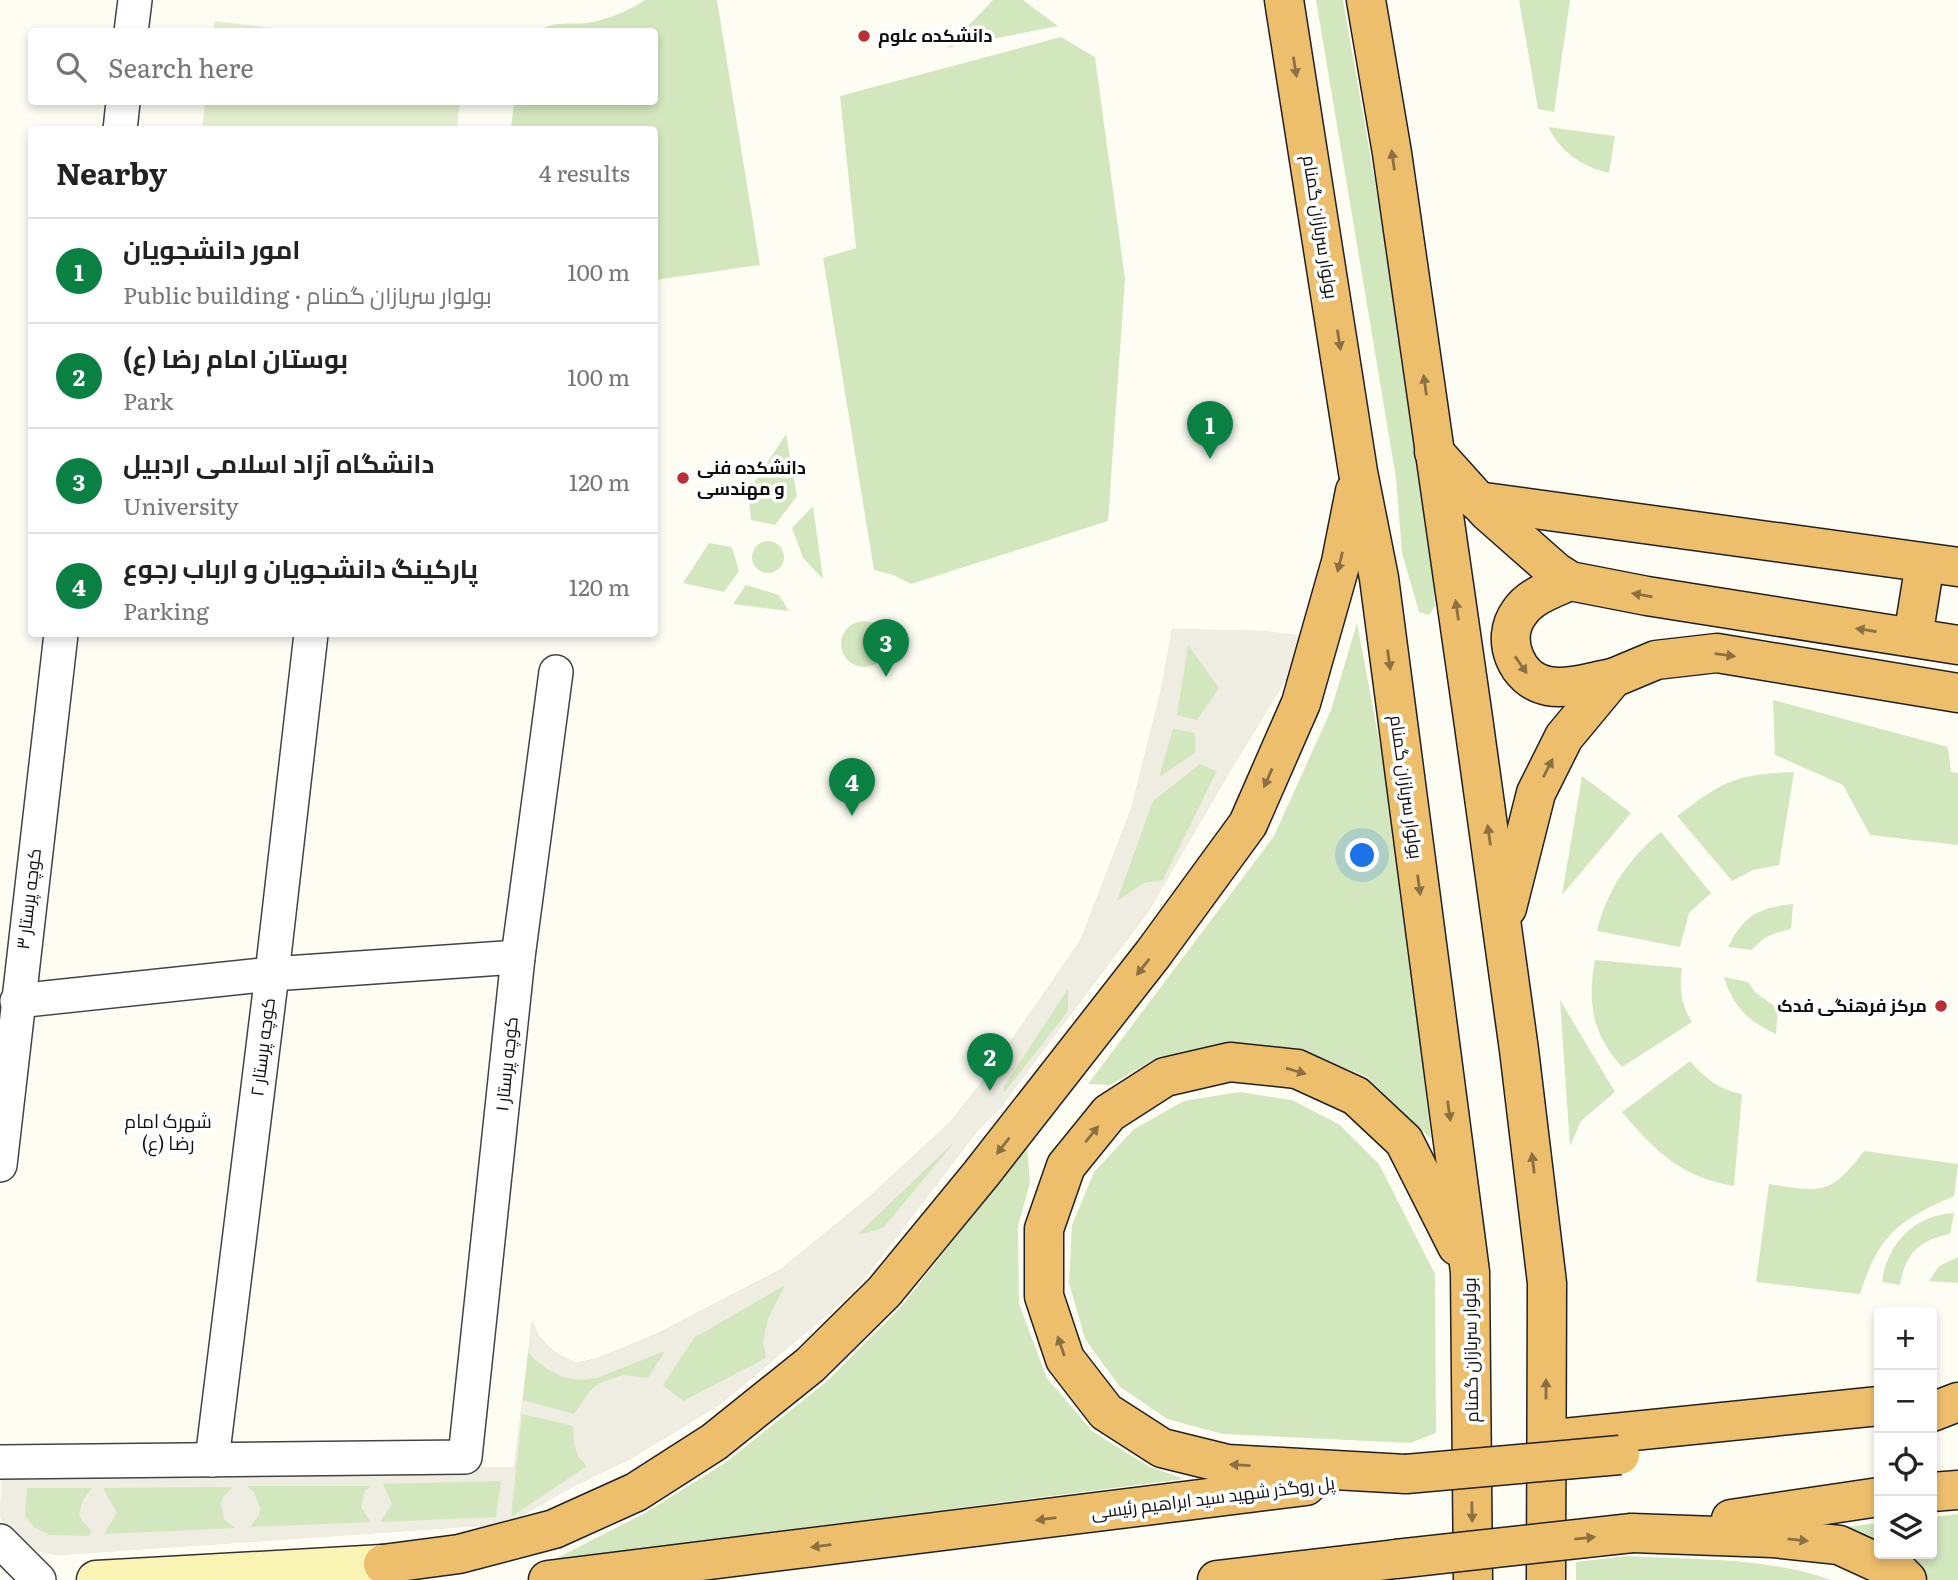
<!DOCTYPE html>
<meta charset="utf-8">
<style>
body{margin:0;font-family:Literata,Cairo,serif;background:#f2f2f2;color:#222}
.controls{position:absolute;right:21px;bottom:21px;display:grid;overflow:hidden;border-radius:7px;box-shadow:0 4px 10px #0003}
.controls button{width:63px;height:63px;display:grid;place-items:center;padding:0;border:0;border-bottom:2px solid #e0e0e0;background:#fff;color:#222;font:35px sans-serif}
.you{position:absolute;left:1363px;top:856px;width:24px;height:24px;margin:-18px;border:5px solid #fff;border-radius:50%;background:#1a73e8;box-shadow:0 0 0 10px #1a73e833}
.badge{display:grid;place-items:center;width:46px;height:46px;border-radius:50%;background:#0b8043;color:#fff;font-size:23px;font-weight:700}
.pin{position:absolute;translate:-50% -58px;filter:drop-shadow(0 2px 4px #0008)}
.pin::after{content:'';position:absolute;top:37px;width:24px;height:21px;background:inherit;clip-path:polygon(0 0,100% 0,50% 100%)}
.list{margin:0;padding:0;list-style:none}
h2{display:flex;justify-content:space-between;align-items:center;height:91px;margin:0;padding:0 28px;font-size:30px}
h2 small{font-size:23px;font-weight:400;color:#767676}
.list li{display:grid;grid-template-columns:46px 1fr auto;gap:21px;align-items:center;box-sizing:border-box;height:105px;padding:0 28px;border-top:2px solid #e0e0e0}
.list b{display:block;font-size:26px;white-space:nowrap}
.list p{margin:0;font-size:23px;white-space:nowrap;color:#767676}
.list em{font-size:23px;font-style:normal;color:#767676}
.icon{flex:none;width:38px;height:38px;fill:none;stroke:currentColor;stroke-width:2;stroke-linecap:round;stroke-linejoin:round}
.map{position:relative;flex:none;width:1958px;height:1580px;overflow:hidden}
.search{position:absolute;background:#fff;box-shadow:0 4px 10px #0003;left:28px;top:28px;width:630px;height:77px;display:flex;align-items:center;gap:18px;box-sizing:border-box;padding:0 24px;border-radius:7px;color:#767676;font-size:26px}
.panel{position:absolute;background:#fff;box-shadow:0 4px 10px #0003;left:28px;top:126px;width:630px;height:511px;border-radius:7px}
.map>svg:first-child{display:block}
.green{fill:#d3e7bf}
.pitch{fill:#e4efd0}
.plaza{fill:#efece2;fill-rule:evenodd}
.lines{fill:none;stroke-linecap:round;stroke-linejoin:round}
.minor-casing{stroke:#434343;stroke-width:36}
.secondary-casing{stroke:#323232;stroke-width:41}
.trunk-casing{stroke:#212121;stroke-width:41}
.minor{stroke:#fff;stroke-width:33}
.secondary{stroke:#faf4b4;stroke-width:38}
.trunk{stroke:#edbe6c;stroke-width:38}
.trunk-bridge-casing{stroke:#212121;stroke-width:41;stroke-linecap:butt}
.trunk-bridge{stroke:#edbe6c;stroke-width:38}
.oneway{fill:#8a7043}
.poi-dot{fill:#b83033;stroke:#fff;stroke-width:2.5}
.labels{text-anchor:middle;stroke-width:7;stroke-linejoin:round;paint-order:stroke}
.poi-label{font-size:18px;font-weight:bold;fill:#101010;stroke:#fff;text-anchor:start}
.street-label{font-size:18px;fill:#101010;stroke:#fff}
.neighbourhood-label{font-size:19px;fill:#101010;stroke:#fff}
</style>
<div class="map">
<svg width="1958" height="1580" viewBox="0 0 1958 1580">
<rect width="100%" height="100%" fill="#fefdf4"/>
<g class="green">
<path d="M 645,0 L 717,0 L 760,265 L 655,280 L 654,130 L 511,129 L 514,102 L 654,102 L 654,32 L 539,31 C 556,19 574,26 593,22 C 611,18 630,10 645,0 Z"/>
<polygon points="993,0 1023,0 1058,26 947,48"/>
<polygon points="1316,0 1343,0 1385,239 1431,550 1435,606 1429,615 1419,612 1402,553 1396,478"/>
<polygon points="1519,0 1570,0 1554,112 1538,109"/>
<polygon points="1061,37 1095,57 1125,279 1108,521 911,584 893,575 874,570 823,258 856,248 840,96"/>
<path d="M 1548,127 L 1615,136 L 1609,173 C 1582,167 1561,152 1548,127 Z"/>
<polygon points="786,434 797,496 775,525 751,520 748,492"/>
<polygon points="813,506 823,579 803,558 792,528"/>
<circle cx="768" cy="557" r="16"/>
<polygon points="709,543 732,547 739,571 724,592 683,583"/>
<polygon points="746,585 779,595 789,611 733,604"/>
<circle cx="864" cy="644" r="23"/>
<polygon points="1357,623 1398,841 1431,1139 1367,1077 1297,1048 1229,1045 1158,1057 1110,1085 1088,1084 1274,836 1331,710"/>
<polygon points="1172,629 1264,631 1312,637 1232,768 1148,912 1000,1108 979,1129 861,1283 829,1313 722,1403 632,1458 572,1487 508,1524 59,1555 43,1553 2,1521 0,1516 2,1473 514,1467 532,1320 539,1336 553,1351 576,1363 597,1358 656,1334 781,1269 869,1197 950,1122 988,1074 1081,939 1131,809 1161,690"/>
<polygon points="1773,700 1948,747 1951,772 1958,773 1958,845 1870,835 1843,785 1775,755"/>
<path d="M 1794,772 L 1779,865 L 1753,870 L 1732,881 L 1677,816 C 1723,781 1735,774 1794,772 Z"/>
<polygon points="1582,776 1631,813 1562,895"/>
<path d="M 1661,832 L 1711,893 L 1689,913 L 1680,947 L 1597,931 C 1607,890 1628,859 1661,832 Z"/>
<path d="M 1793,904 L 1791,929 C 1774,933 1764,936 1752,950 L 1728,947 C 1744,915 1758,908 1793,904 Z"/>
<path d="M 1595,960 L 1682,968 C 1679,988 1681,1004 1692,1022 L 1622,1067 C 1592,1034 1587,1002 1595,960 Z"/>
<path d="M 1724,977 L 1748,982 L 1755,992 L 1778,1009 L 1776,1034 C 1748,1021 1733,1007 1724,977 Z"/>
<polygon points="1560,1000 1615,1092 1581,1121 1570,1146"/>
<path d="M 1690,1061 C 1705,1078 1719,1090 1742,1094 L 1734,1186 C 1682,1178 1655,1151 1622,1112 Z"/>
<polygon points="1239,1092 1292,1100 1340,1125 1379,1164 1435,1274 1436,1433 1410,1443 1223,1434 1167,1419 1119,1386 1085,1339 1069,1283 1072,1225 1094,1172 1134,1129 1184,1101"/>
<polygon points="1027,1146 1030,1183 1018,1226 1019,1304 1047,1378 1092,1431 1148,1466 1184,1479 553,1560 645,1513 725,1463 826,1382 901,1307"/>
<path d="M 1864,1151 L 1958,1164 L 1954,1196 C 1899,1220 1879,1234 1860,1294 L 1756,1282 L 1769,1184 C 1821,1192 1830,1196 1864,1151 Z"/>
<path d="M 1954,1213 L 1950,1234 C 1919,1240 1905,1254 1900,1285 L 1882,1282 C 1887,1244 1914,1215 1954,1213 Z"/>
<polygon points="1958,1257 1958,1283 1929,1281 1939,1266"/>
<polygon points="1958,1514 1958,1580 1924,1580 1890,1554 1932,1554 1932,1517"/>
<polygon points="1879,1523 1879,1549 1836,1528"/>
<path d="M 1627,1556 C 1694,1560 1767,1557 1831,1580 L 1576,1580 L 1576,1562 Z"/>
</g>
<g class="pitch">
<polygon points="215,21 296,31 213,31"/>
<polygon points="205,102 460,102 457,129 202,129"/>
</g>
<path class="plaza" d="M 1172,629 L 1264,631 L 1312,637 L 1232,768 L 1148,912 L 1000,1108 L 979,1129 L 861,1283 L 829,1313 L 722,1403 L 632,1458 L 572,1487 L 508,1524 L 59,1555 L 43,1553 L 27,1546 L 11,1533 L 0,1516 L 2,1473 L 514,1467 L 532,1320 L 539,1336 L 553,1351 L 576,1363 L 597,1358 L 656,1334 L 781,1269 L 869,1197 L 950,1122 L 988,1074 L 1081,939 L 1131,809 L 1161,690 ZM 1188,645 L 1219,688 L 1197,720 L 1177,715 ZM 1173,729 L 1195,733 L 1195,753 L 1159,777 ZM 1200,764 L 1217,771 L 1163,880 L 1144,883 L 1117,901 L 1153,801 ZM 1068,989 L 1068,1011 L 1004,1093 L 1004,1086 ZM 952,1145 L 883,1228 L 857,1235 L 951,1145 ZM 785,1285 L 768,1319 L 763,1341 L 766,1358 L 683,1401 L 663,1385 L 694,1338 ZM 665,1351 L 648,1378 L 623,1375 L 599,1383 L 590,1391 L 574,1414 L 523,1400 L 528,1352 L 535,1360 L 549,1370 L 563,1377 L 579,1380 L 597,1378 ZM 522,1414 L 573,1426 L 574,1444 L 579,1458 L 587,1466 L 511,1517 ZM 501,1481 L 496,1517 L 380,1522 L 392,1504 L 383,1484 ZM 247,1486 L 371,1486 L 365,1491 L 361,1507 L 371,1522 L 250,1527 L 259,1515 L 260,1508 L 254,1492 ZM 233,1487 L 223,1497 L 221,1504 L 224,1519 L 235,1528 L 104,1534 L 117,1513 L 103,1488 ZM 27,1488 L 92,1488 L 83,1500 L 79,1514 L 82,1521 L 91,1530 L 89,1536 L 50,1535 L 35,1528 L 25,1516 Z"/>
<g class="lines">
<defs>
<g id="minor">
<polyline points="131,32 135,0"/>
<polyline points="120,130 123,102"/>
<polyline points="17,1001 272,974 518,957"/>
<polyline points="0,1165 61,634"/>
<polyline points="212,1460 272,974 311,634"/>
<polyline points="0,1462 465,1457 518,957 556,672"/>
<polyline points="0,1541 39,1580"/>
</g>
<polyline id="secondary" points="96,1580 383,1564"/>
<g id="trunk">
<polyline points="1284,0 1358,472 1379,578 1470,1272 1473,1580"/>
<polyline points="1366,0 1392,153 1473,718 1519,1050 1547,1283 1546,1580"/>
<polyline points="1434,452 1488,512 1556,572 1570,581 1647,596 1958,645"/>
<polyline points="1477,501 1958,567"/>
<path d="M 1570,581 C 1552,589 1530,596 1519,613 C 1500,639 1516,680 1548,686 C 1569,690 1593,681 1613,678"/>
<polyline points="1913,637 1925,563"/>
<polyline points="1507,908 1536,793 1564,737 1613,678 1656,660 1717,653 1958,693"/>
<polyline points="1932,1412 1958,1402"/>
<polyline points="1546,1459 1556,1443 1564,1438 1879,1406"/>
<polyline points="1406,1474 1227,1464 1162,1448 1106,1412 1065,1359 1044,1296 1044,1229 1066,1166 1109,1113 1165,1077 1230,1062 1297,1069 1356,1096 1404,1141 1457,1246"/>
<polyline points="1932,1492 1958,1490"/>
<polyline points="1731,1519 1879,1497"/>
<polyline points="1632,1533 1773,1538 1839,1545 1900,1573 1907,1580"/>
<polyline points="383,1564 459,1554 554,1529 636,1492 714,1442 810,1365 884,1292 981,1174 1153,954 1248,824 1301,703 1341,562 1355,491"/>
<polyline points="548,1580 1306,1486"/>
<polyline points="1217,1580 1396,1559"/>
</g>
</defs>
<use href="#minor" class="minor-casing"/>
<use href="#secondary" class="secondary-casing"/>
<use href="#trunk" class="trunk-casing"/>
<use href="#minor" class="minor"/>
<use href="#secondary" class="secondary"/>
<use href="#trunk" class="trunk"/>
<defs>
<g id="trunk-bridge">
<polyline points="1406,1474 1620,1455"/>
<polyline points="1396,1559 1632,1533"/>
</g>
</defs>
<use href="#trunk-bridge" class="trunk-bridge-casing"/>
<use href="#trunk-bridge" class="trunk-bridge"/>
</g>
<defs><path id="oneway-solid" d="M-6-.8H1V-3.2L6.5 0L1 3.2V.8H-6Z" transform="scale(1.75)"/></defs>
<g class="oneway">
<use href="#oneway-solid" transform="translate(1295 67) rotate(81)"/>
<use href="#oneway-solid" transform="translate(1393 160) rotate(-98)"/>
<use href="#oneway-solid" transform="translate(1339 340) rotate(81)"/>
<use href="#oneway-solid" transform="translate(1425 385) rotate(-98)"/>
<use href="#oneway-solid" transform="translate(1340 562) rotate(104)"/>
<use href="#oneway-solid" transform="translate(1642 595) rotate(-170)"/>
<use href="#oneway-solid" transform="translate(1457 610) rotate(-98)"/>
<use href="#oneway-solid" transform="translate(1866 630) rotate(-171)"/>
<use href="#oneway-solid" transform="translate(1725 655) rotate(7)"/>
<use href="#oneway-solid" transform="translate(1389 660) rotate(82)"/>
<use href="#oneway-solid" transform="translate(1521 665) rotate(55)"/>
<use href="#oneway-solid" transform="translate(1548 768) rotate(-63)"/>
<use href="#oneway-solid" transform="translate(1268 778) rotate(114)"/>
<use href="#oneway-solid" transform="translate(1489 835) rotate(-98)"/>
<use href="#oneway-solid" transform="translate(1419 885) rotate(82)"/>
<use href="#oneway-solid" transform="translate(1143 967) rotate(128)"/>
<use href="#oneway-solid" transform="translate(1296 1071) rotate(16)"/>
<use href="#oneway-solid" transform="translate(1449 1111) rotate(82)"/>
<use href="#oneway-solid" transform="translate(1092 1134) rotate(-51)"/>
<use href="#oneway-solid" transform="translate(1003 1146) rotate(128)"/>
<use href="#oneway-solid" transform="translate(1533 1163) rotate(-97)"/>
<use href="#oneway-solid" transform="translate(1061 1346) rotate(-109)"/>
<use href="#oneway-solid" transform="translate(1546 1389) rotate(-90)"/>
<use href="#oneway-solid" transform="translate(1240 1465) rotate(-177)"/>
<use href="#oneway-solid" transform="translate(1472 1512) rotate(89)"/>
<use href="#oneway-solid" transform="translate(1046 1519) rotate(173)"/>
<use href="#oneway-solid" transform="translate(1585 1538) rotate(-6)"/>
<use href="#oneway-solid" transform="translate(1798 1540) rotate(6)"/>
<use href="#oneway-solid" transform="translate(821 1546) rotate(173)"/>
</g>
<g class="poi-dot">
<circle cx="864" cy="36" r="7"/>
<circle cx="683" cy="478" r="7"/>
<circle cx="1941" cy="1006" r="7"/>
</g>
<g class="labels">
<g class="poi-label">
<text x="878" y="42">دانشکده علوم</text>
<text x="697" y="474">دانشکده فنی<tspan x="697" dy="21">و مهندسی</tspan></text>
<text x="1927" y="1012" text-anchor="end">مرکز فرهنگی فدک</text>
</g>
<g class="street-label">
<text transform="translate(1320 227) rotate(81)" y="6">بولوار سربازان گمنام</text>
<text transform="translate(1406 787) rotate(82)" y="6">بولوار سربازان گمنام</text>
<text transform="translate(29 899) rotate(-83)" y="6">کوچه پرستار ۳</text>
<text transform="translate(263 1047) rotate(-83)" y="6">کوچه پرستار ۲</text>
<text transform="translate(507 1064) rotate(-84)" y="6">کوچه پرستار ۱</text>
<text transform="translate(1471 1350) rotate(-91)" y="6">بولوار سربازان گمنام</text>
<text transform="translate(1213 1498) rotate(-7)" y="6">پل روگذر شهید سید ابراهیم رئیسی</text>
</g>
<g class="neighbourhood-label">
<text x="168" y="1128">شهرک امام<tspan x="168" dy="22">رضا (ع)</tspan></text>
</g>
</g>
</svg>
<div class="controls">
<button>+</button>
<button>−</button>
<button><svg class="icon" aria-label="locate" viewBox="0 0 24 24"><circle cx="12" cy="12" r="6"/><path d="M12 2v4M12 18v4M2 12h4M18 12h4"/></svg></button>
<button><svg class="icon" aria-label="layers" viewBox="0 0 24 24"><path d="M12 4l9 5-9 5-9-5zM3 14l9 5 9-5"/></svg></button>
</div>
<div class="you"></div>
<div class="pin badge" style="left:1210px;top:459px">1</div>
<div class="pin badge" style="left:990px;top:1091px">2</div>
<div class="pin badge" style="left:886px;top:677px">3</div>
<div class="pin badge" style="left:852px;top:816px">4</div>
<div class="search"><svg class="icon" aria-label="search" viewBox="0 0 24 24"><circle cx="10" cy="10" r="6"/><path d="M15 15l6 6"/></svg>Search here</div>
<section class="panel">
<h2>Nearby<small>4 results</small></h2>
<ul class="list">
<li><span class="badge">1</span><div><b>امور دانشجویان</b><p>Public building · بولوار سربازان گمنام</p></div><em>100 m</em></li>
<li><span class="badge">2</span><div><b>بوستان امام رضا (ع)</b><p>Park</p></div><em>100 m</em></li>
<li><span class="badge">3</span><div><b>دانشگاه آزاد اسلامی اردبیل</b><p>University</p></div><em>120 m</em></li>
<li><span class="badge">4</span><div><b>پارکینگ دانشجویان و ارباب رجوع</b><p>Parking</p></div><em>120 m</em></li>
</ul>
</section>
</div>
